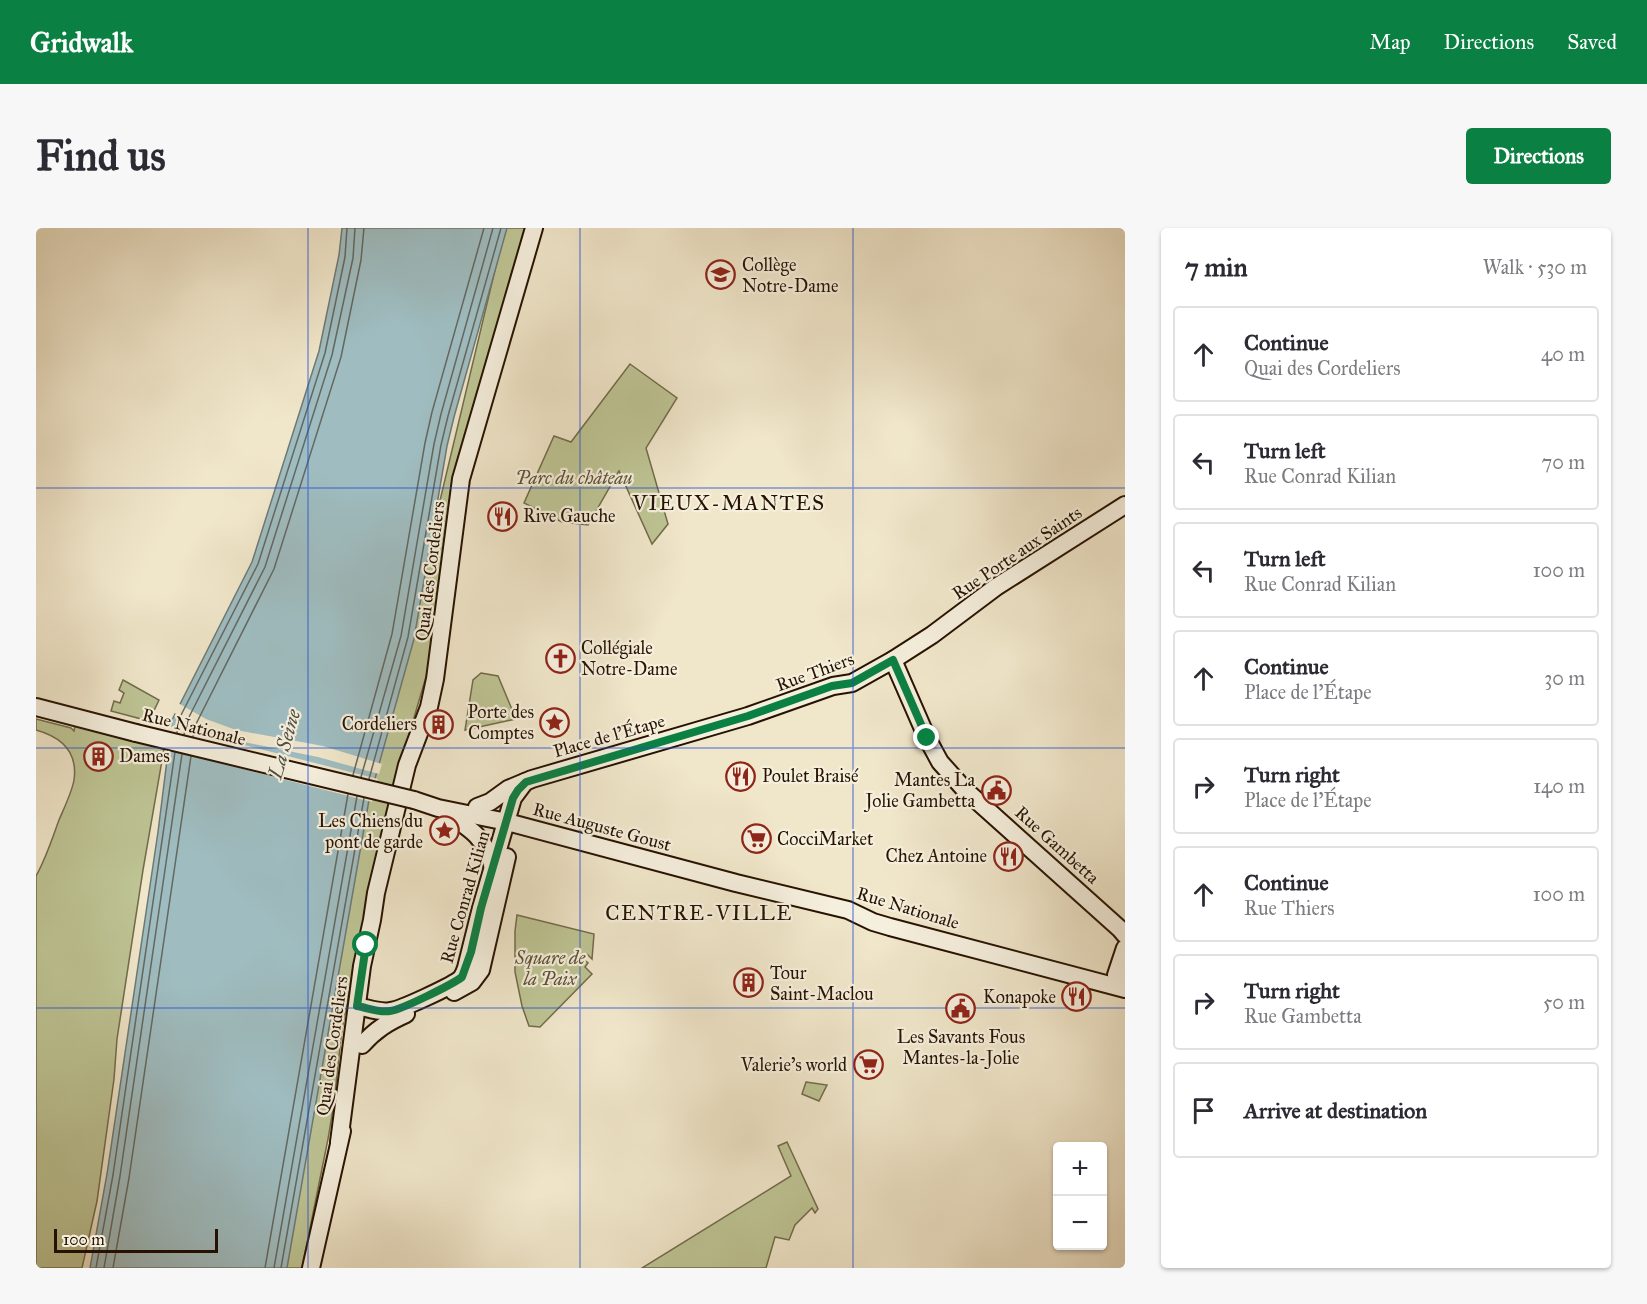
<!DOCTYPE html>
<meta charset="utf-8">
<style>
body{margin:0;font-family:"IM FELL Great Primer",serif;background:#f7f7f7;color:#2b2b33}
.controls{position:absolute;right:18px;bottom:18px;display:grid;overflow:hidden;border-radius:6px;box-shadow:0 2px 4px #0004}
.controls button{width:54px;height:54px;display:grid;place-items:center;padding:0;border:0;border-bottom:2px solid #e1e1e2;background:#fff;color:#2b2b33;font:30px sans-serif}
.scale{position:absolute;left:18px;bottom:15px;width:164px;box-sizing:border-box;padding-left:6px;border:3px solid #271201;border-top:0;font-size:16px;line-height:21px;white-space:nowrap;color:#271201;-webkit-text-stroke:4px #f5efdd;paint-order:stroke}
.stop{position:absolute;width:18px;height:18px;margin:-14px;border:4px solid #0b8043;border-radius:50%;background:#fff}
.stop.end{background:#0b8043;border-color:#fff;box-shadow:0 2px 6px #0008}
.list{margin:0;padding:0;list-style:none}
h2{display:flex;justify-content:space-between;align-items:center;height:78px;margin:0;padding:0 24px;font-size:26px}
h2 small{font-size:20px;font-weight:400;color:#7c7c81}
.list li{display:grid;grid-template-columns:39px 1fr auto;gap:18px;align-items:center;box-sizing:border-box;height:96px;margin:0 12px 12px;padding:0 12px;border:2px solid #e1e1e2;border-radius:6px}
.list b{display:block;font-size:22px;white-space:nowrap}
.list p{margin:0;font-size:20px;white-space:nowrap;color:#7c7c81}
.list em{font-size:20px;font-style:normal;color:#7c7c81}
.icon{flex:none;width:33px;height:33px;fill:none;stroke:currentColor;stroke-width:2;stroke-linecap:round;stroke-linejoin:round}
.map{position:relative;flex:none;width:1089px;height:1040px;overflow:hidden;border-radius:6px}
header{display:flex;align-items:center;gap:36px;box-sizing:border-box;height:84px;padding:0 30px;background:#0b8043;color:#fff}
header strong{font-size:28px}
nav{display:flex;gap:33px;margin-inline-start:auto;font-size:21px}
.intro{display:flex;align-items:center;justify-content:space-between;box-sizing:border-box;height:144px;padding:0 36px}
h1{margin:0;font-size:42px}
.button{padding:15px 27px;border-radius:6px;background:#0b8043;color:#fff;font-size:21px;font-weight:700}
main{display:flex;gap:36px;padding:0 36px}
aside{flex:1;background:#fff;border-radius:6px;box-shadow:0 2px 4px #0004}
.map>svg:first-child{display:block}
.green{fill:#bec494;stroke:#726b4a;stroke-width:1.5}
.water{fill:#9fbdc1;stroke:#6f7974;stroke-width:1.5}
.pier{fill:#f0e6ca}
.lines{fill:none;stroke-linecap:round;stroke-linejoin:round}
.shore{stroke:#636861;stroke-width:1.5}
.secondary-casing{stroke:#271201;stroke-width:20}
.secondary{stroke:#f5efdd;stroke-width:16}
.secondary-bridge-casing{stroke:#271201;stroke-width:20;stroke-linecap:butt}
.secondary-bridge{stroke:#f5efdd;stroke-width:16}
.route{stroke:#0b8043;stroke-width:8}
.grid{fill:none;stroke:#1d4ed8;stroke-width:1.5;stroke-opacity:0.55}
.labels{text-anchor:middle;stroke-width:4.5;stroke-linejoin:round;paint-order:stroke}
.poi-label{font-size:18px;fill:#271201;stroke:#f5efdd;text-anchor:start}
.park-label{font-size:18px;font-style:italic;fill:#5c5034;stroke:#f5efdd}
.street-label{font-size:18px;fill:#271201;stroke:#f5efdd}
.water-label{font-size:20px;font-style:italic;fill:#514e44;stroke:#f5efdd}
.quarter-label{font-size:21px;letter-spacing:1.5px;fill:#271201;stroke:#f5efdd}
</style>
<header>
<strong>Gridwalk</strong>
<nav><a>Map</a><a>Directions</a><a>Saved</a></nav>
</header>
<div class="intro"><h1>Find us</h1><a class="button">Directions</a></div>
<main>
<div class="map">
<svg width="1089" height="1040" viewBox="0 0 1089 1040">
<rect width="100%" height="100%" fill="#f0e6ca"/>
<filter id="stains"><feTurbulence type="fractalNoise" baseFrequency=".00333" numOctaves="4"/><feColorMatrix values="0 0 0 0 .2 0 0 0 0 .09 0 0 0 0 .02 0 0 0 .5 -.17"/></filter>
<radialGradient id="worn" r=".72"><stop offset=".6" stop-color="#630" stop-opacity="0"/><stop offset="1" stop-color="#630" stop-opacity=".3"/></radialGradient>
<g class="green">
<polygon points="469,0 490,0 433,195 412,290 392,442 360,551 336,649 306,801 298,875 292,911 266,1040 247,1040 322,600 381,369"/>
<polygon points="594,136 641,170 610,220 632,296 616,316 583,243 552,297 526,294 488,275 518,208 535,214"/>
<polygon points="445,445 462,448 480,491 429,502 437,452"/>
<polygon points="87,452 123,472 113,493 75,483 78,473 84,475 88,465 83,462"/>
<path d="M 0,491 L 35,500 L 38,503 L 39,498 L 128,521 L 107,642 L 81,811 L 78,851 L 61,973 L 46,1040 L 0,1040 L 0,648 C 10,630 16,611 23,592 C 28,580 36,564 38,552 C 42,524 25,509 0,502 Z"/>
<polygon points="481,687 558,706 556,731 551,726 547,731 552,735 549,739 556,746 504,799 493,798 486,778 479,744 479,703"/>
<polygon points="770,854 791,857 783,873 766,866"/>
<polygon points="751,914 782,981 779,985 776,980 759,997 753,1012 739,1009 730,1040 606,1040 755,948 742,918"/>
</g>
<polygon class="water" points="306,0 471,0 418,189 411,218 378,411 333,572 251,1040 54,1040 71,946 122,604 136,492 216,334 283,123 303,27"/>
<g class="pier">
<polygon points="142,475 170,491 200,502 287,518 346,536 343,546 282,529 208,514 172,504 154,495 137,484"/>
<polygon points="133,498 342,551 336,574 130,521"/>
</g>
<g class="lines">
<g class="shore">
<polyline points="141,505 142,493 222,336 289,125 309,29 311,0"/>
<polyline points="148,507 150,495 229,339 296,127 317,30 319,0"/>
<polyline points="157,509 159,498 238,341 305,129 325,32 328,0"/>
<polyline points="317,547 356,406 389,215 396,184 448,0"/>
<polyline points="325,549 365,408 398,216 405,186 457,0"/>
<polyline points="333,551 372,409 405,217 412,188 465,0"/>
<polyline points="60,1040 77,947 139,524"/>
<polyline points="68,1040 84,948 146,526"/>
<polyline points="77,1040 93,950 155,528"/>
<polyline points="229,1040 312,566"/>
<polyline points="238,1040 321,568"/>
<polyline points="245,1040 328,570"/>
</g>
<defs>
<g id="secondary">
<polyline points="857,432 891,510 904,534 929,562 1084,701 1089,707"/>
<polyline points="0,479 100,505"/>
<polyline points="378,572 402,580 471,594 700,655 812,682 837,694 854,699 1089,761"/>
<polyline points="441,579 454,574 472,561 496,551 712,488 797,458 816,455 857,432 896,407 960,359 1089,277"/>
<path d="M 410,585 C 435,601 450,610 457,640"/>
<polyline points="1089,720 1080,747 1089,757"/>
<polyline points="418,764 436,754 445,742 471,629"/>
<path d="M 321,778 C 332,780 343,785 354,783 C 365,782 413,759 423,752 C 427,749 428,745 430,740 L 445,680 L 477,570 L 489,554"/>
<path d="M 326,817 C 339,802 352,794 370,786"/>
<polyline points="303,914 326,738 336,692 340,665 371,537 393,479 399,451 425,251 498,0"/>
<polyline points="275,1040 306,903"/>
</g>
</defs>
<use href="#secondary" class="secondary-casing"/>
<use href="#secondary" class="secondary"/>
<defs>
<polyline id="secondary-bridge" points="100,505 378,572"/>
</defs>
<use href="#secondary-bridge" class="secondary-bridge-casing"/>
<use href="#secondary-bridge" class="secondary-bridge"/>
</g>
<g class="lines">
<path class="route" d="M 330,717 L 321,778 C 332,780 343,785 354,783 C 365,782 417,756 426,749 L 435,724 L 445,680 L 477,570 L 482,562 L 490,554 L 712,488 L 796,458 L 816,455 L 857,432 L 891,510"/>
</g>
<path class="grid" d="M 272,0 L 272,1040M 544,0 L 544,1040M 817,0 L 817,1040M 0,260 L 1089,260M 0,520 L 1089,520M 0,780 L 1089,780"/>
<defs>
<symbol id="school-ring" viewBox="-11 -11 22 22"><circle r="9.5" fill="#f5efdd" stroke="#8f2418" stroke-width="1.5"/><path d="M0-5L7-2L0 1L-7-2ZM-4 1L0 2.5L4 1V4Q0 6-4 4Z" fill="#8f2418"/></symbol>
<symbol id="restaurant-ring" viewBox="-11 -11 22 22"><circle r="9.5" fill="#f5efdd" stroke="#8f2418" stroke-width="1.5"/><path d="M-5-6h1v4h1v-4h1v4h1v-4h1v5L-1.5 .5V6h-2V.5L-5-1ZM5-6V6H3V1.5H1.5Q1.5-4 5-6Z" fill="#8f2418"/></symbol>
<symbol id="church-ring" viewBox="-11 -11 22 22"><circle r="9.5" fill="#f5efdd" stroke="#8f2418" stroke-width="1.5"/><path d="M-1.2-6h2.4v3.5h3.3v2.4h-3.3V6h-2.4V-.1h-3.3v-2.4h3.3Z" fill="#8f2418"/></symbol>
<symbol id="sight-ring" viewBox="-11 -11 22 22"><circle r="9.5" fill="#f5efdd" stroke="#8f2418" stroke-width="1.5"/><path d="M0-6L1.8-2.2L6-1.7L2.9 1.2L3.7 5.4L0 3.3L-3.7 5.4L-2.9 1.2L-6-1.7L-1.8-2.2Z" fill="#8f2418"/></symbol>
<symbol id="building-ring" viewBox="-11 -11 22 22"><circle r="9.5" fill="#f5efdd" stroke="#8f2418" stroke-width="1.5"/><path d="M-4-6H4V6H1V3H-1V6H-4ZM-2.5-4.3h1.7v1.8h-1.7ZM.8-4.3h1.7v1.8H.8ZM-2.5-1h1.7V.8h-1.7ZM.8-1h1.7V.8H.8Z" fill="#8f2418"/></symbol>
<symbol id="civic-ring" viewBox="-11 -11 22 22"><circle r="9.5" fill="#f5efdd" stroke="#8f2418" stroke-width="1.5"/><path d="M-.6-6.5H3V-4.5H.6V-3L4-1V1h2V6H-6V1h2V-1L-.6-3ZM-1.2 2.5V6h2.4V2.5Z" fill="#8f2418"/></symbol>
<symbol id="supermarket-ring" viewBox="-11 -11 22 22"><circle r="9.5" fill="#f5efdd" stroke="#8f2418" stroke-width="1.5"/><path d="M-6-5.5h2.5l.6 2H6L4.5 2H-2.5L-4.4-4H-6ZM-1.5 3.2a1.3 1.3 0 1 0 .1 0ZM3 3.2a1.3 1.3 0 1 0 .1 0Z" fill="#8f2418"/></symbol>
</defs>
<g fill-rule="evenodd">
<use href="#school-ring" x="668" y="30" width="33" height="33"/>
<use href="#restaurant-ring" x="450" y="272" width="33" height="33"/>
<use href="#church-ring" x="508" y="414" width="33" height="33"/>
<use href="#sight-ring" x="502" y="478" width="33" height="33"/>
<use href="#building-ring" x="386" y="480" width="33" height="33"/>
<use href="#building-ring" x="46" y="512" width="33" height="33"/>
<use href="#restaurant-ring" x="688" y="532" width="33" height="33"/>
<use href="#civic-ring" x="944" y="546" width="33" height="33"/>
<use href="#sight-ring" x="392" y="586" width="33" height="33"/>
<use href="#supermarket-ring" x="704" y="594" width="33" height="33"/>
<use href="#restaurant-ring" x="956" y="612" width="33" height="33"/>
<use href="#building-ring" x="696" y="738" width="33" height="33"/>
<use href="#restaurant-ring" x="1024" y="752" width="33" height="33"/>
<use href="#civic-ring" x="908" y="764" width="33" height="33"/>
<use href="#supermarket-ring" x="816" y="820" width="33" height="33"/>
</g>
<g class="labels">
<g class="poi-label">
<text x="706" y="43">Collège<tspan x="706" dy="21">Notre-Dame</tspan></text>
<text x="487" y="294">Rive Gauche</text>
<text x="545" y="426">Collégiale<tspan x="545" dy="21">Notre-Dame</tspan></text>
<text x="498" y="490" text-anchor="end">Porte des<tspan x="498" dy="21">Comptes</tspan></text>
<text x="381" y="502" text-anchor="end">Cordeliers</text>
<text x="83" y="534">Dames</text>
<text x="726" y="554">Poulet Braisé</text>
<text x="939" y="558" text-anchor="end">Mantes La<tspan x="939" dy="21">Jolie Gambetta</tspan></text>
<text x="387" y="599" text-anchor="end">Les Chiens du<tspan x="387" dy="21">pont de garde</tspan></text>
<text x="741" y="617">CocciMarket</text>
<text x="951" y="634" text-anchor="end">Chez Antoine</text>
<text x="734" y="751">Tour<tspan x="734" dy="21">Saint-Maclou</tspan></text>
<text x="1020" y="775" text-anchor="end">Konapoke</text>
<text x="925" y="815" text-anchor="middle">Les Savants Fous<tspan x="925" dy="21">Mantes-la-Jolie</tspan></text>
<text x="811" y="843" text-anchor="end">Valerie's world</text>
</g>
<g class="park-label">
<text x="538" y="256">Parc du château</text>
<text x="514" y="736">Square de<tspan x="514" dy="21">la Paix</tspan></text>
</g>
<g class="street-label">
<text transform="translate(981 325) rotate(-34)" y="6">Rue Porte aux Saints</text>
<text transform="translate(394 343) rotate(-83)" y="6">Quai des Cordeliers</text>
<text transform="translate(779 444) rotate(-20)" y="6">Rue Thiers</text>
<text transform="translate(158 499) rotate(14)" y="6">Rue Nationale</text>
<text transform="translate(573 508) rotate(-16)" y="6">Place de l'Étape</text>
<text transform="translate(566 599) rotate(15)" y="6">Rue Auguste Goust</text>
<text transform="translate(1021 617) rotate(42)" y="6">Rue Gambetta</text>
<text transform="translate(429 669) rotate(-74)" y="6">Rue Conrad Kilian</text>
<text transform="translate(872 680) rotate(17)" y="6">Rue Nationale</text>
<text transform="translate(296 818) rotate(-82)" y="6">Quai des Cordeliers</text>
</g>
<g class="water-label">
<text transform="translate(248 516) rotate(-74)" y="7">La Seine</text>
</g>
<g class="quarter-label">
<text x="693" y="282">VIEUX-MANTES</text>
<text x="663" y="692">CENTRE-VILLE</text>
</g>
</g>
<rect width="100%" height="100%" filter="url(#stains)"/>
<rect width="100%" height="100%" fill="url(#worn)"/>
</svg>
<div class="controls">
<button>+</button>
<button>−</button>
</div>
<div class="scale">100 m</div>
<div class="stop" style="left:330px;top:717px"></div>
<div class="stop end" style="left:891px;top:510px"></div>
</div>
<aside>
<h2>7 min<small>Walk · 530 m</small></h2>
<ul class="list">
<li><svg class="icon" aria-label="ahead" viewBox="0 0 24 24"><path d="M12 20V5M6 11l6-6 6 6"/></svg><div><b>Continue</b><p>Quai des Cordeliers</p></div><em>40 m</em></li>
<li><svg class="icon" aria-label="left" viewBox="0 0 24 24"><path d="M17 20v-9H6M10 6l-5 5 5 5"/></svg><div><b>Turn left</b><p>Rue Conrad Kilian</p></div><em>70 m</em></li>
<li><svg class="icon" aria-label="left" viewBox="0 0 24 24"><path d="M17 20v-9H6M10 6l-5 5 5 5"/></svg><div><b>Turn left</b><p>Rue Conrad Kilian</p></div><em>100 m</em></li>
<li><svg class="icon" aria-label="ahead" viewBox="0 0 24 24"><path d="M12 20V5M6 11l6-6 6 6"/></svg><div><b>Continue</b><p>Place de l'Étape</p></div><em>30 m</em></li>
<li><svg class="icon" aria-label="right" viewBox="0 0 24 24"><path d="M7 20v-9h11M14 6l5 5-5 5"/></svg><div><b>Turn right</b><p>Place de l'Étape</p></div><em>140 m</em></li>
<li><svg class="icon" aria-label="ahead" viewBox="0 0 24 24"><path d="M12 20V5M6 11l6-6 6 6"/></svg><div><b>Continue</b><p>Rue Thiers</p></div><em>100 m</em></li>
<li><svg class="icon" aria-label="right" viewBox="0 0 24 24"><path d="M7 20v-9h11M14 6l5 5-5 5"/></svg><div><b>Turn right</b><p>Rue Gambetta</p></div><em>50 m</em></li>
<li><svg class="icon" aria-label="arrive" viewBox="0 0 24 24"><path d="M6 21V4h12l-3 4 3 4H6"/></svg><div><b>Arrive at destination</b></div></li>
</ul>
</aside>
</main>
